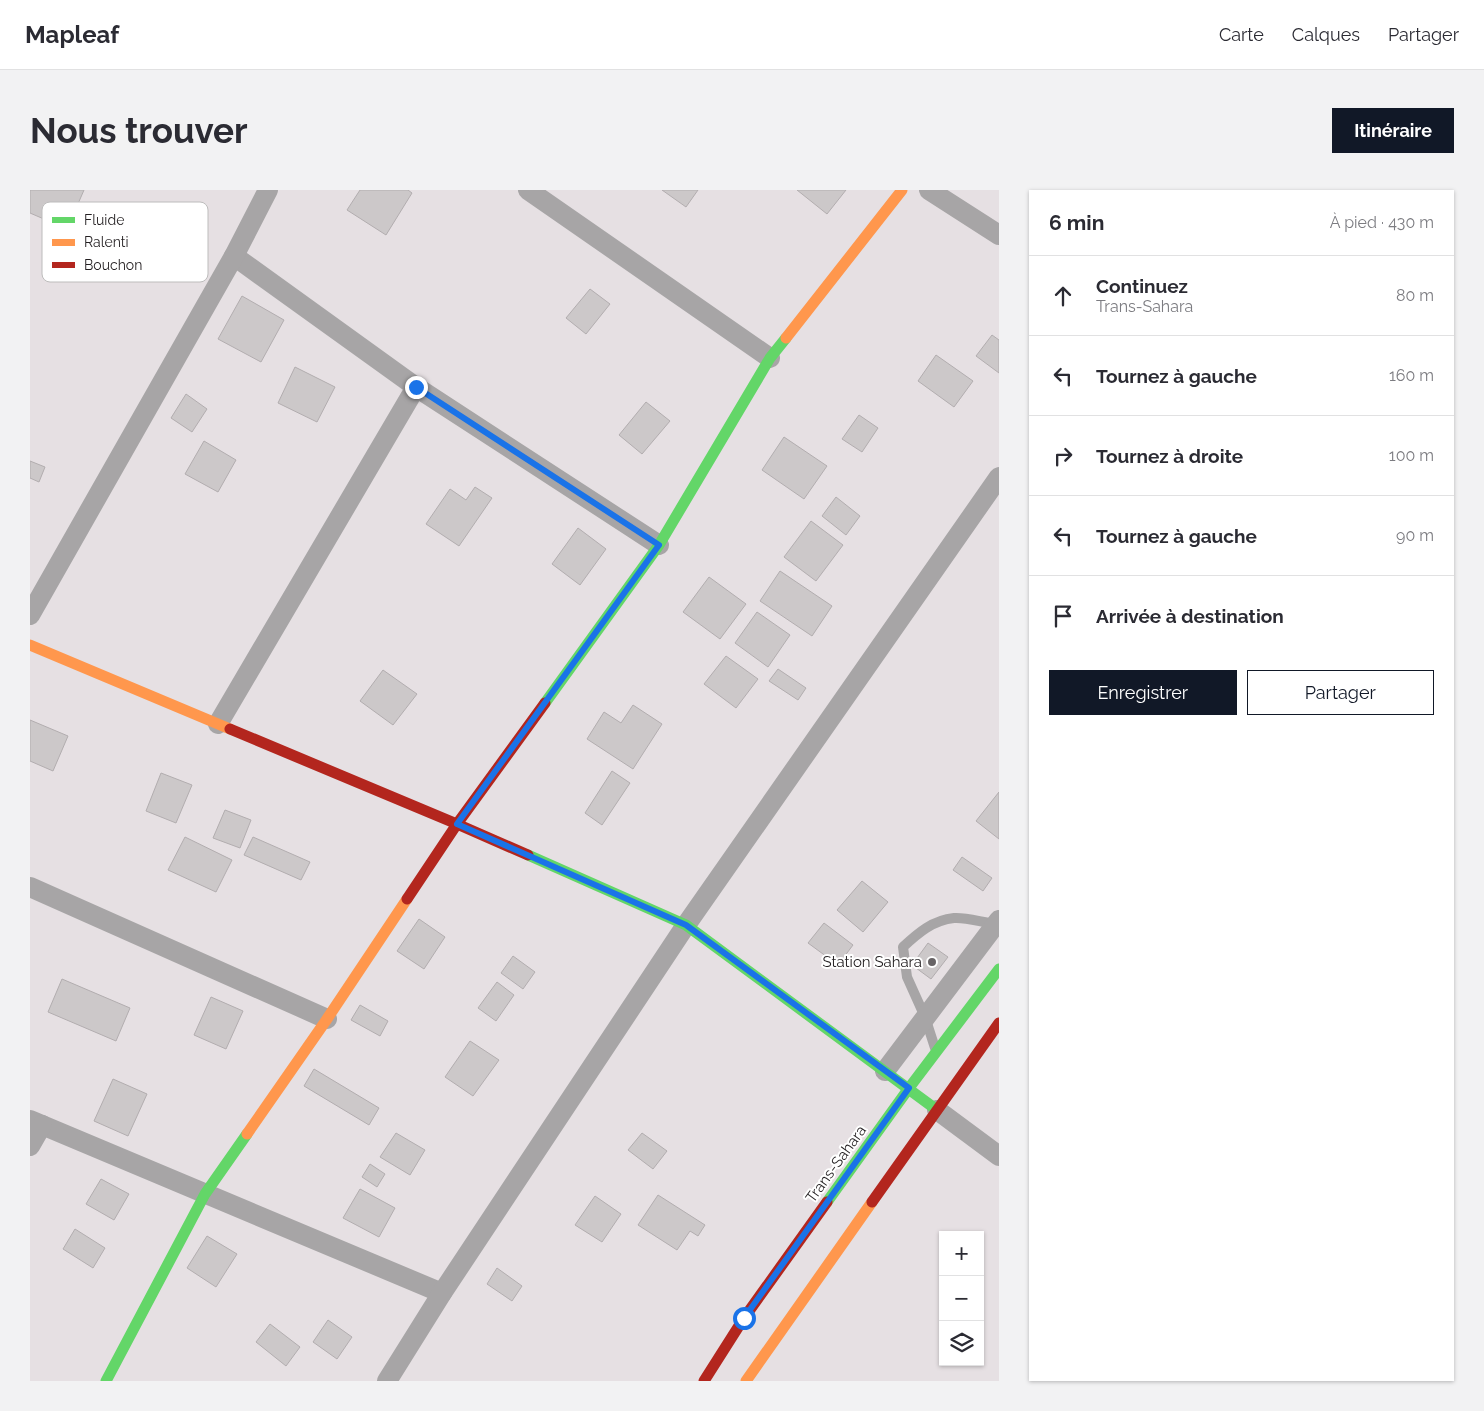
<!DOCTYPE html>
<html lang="fr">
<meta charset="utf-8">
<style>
body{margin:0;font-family:Raleway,sans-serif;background:#f2f2f3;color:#2b2b33}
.controls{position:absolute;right:15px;bottom:15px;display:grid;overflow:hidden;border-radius:0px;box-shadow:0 1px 4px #0004}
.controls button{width:45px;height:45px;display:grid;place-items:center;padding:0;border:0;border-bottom:1px solid #e1e1e2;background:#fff;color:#2b2b33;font:25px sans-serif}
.stop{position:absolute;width:15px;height:15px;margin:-11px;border:4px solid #1a73e8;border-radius:50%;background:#fff}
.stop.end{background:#1a73e8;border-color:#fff;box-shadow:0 1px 5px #0008}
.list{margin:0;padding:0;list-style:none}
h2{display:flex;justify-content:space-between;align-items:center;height:65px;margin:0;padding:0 20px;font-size:21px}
h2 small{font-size:16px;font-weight:400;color:#7c7c81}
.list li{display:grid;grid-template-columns:32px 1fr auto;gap:15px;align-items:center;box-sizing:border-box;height:80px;padding:0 20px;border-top:1px solid #e1e1e2}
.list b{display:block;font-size:19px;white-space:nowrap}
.list p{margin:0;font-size:16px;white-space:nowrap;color:#7c7c81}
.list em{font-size:16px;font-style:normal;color:#7c7c81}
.actions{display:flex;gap:10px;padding:15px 20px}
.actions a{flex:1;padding:11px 0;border:1px solid #111827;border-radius:0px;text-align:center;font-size:18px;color:#111827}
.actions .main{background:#111827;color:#fff}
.icon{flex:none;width:28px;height:28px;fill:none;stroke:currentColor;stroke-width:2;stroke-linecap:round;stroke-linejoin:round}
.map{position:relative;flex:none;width:969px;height:1191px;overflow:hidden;border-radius:0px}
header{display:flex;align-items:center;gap:30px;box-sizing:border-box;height:70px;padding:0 25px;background:#fff;border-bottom:1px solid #e1e1e2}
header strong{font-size:24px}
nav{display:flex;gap:28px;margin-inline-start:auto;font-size:18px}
.intro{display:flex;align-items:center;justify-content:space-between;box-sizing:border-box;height:120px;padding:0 30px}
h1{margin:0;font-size:35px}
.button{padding:12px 22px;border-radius:0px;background:#111827;color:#fff;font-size:18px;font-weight:700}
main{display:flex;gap:30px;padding:0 30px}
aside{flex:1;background:#fff;border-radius:0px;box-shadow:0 1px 4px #0004}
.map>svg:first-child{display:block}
.building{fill:#ccc8c9;stroke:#b2adaf}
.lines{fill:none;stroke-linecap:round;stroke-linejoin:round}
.lane{stroke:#a7a5a6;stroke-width:10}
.street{stroke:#a7a5a6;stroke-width:20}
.fast{stroke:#63d668;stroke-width:11}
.slow{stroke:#ff974d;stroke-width:11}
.jam{stroke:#b3261e;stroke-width:11}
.route{stroke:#1a73e8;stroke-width:6}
.poi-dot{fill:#676365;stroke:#fff;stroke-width:2}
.labels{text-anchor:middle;stroke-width:4;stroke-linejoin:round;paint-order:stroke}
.poi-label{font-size:15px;fill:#231f21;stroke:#fff;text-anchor:end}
.street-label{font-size:15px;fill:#231f21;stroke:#fff}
.key{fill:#fff;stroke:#bdbcbc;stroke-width:1}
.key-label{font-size:14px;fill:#231f21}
</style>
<header>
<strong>Mapleaf</strong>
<nav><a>Carte</a><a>Calques</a><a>Partager</a></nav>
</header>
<div class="intro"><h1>Nous trouver</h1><a class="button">Itinéraire</a></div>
<main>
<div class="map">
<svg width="969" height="1191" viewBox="0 0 969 1191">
<rect width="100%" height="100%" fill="#e6e0e3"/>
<g class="building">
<polygon points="0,0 54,0 37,39 0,23"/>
<polygon points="330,0 378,0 382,3 356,45 317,20"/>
<polygon points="632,0 668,0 656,17"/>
<polygon points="767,0 816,0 797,24"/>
<polygon points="560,99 580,114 556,144 536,128"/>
<polygon points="212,106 254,130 231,172 188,149"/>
<polygon points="962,145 969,150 969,183 946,166"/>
<polygon points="906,165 943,191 924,217 888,191"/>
<polygon points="265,177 305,197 287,232 248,213"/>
<polygon points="156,204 177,219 162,242 141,228"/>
<polygon points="616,212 640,231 612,264 589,245"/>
<polygon points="829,225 848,238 832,262 812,249"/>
<polygon points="754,247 797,276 774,309 732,280"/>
<polygon points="174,251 206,270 188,302 155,284"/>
<polygon points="0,271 15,277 9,292 0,288"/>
<polygon points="445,297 462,308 429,356 396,334 420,299 436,310"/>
<polygon points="806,307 830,326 816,345 792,326"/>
<polygon points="781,331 813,355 786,391 754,367"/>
<polygon points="548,338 576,359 550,395 522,374"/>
<polygon points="750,381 802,416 782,446 730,411"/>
<polygon points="679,387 716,414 690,449 653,422"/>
<polygon points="727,422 760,445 738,477 705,453"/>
<polygon points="696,466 728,489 706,518 674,494"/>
<polygon points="748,479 776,498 768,510 739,491"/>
<polygon points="353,480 387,504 363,535 330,511"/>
<polygon points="603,515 632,534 603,579 557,549 574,522 591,533"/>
<polygon points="0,530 38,546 23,581 0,571"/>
<polygon points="582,581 600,593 572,635 555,623"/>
<polygon points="131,583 162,595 146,633 116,621"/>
<polygon points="969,602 969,649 946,631"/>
<polygon points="195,620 221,630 210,658 183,648"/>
<polygon points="155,647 202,670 186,702 138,680"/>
<polygon points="223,647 280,672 271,690 214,665"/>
<polygon points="932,667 962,688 953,701 923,680"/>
<polygon points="832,691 858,712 833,742 807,720"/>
<polygon points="389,729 415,747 394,779 367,761"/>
<polygon points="794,733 823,755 808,775 778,753"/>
<polygon points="898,753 918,767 901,789 882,775"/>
<polygon points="483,766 505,782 493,799 471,783"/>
<polygon points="32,789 100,818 86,851 18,822"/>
<polygon points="467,792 484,805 466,831 448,818"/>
<polygon points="181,807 213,821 196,859 164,845"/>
<polygon points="330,815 358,831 350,846 321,830"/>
<polygon points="440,851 469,870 443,906 415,887"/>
<polygon points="284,879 349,918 339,935 274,896"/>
<polygon points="83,889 117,904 98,946 64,931"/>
<polygon points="366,943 395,960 380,985 350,967"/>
<polygon points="612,943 637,961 623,979 598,960"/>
<polygon points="340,974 355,984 347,997 332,987"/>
<polygon points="71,989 99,1004 84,1030 56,1014"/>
<polygon points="330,999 365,1018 349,1047 313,1028"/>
<polygon points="628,1005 675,1035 668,1046 660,1041 647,1060 608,1035"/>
<polygon points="565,1006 591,1024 572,1052 545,1035"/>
<polygon points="45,1039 75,1058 63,1078 33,1059"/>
<polygon points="177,1046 207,1064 186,1097 157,1078"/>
<polygon points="467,1078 492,1096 482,1111 457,1094"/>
<polygon points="298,1130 322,1147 307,1169 283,1152"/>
<polygon points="240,1134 270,1157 256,1176 226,1152"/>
</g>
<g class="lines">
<path class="lane" d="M 905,858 L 895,827 L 877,787 L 873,757 C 888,743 903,730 924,728 C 937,727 954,733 968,734"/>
<g class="street">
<polyline points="498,0 740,168"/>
<polyline points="899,0 969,45"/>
<polyline points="204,66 386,197 629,355"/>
<polyline points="0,425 204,66 238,0"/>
<polyline points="188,534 386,197"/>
<polyline points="0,697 297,829"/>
<polyline points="855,881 969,730"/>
<polyline points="907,920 969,966"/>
<polyline points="0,930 412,1103"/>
<polyline points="0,956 12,935"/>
<polyline points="357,1191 412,1103 656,735 969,287"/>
</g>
<g class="fast">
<polyline points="515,513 629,355 740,168 756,148"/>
<polyline points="498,665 656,735 907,920"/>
<polyline points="797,1012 879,898 969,779"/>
<polyline points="76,1191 175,1004 217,944"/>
</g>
<g class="slow">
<polyline points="756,148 872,0"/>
<polyline points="0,455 200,539"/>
<polyline points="217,944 297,829 377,709"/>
<polyline points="716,1191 842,1012"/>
</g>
<g class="jam">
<polyline points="200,539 427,634 498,665"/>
<polyline points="377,709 427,634 515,513"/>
<polyline points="842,1012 969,833"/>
<polyline points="674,1191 714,1128 797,1012"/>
</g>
</g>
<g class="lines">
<polyline class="route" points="386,197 629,355 427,634 656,735 879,898 714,1128"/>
</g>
<circle class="poi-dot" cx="902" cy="772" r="5"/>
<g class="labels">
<g class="poi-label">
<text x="892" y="777">Station Sahara</text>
</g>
<g class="street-label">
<text transform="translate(806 974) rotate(-54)" y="5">Trans-Sahara</text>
</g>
</g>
<rect x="12" y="12" width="166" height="80" rx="8" class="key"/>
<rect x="22" y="27" width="23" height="6" fill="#63d668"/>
<rect x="22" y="49" width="23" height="7" fill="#ff974d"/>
<rect x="22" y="72" width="23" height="6" fill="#b3261e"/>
<g class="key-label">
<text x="54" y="35">Fluide</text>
<text x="54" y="57">Ralenti</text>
<text x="54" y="80">Bouchon</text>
</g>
</svg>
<div class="controls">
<button>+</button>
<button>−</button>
<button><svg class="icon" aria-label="layers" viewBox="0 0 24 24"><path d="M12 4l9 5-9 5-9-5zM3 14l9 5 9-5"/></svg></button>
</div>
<div class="stop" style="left:714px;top:1128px"></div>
<div class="stop end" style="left:386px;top:197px"></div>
</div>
<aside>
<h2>6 min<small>À pied · 430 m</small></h2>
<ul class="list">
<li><svg class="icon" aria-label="ahead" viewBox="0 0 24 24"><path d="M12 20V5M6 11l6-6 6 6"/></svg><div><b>Continuez</b><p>Trans-Sahara</p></div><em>80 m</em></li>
<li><svg class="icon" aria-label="left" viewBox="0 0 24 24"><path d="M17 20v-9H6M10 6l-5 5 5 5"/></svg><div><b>Tournez à gauche</b></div><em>160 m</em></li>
<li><svg class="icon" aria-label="right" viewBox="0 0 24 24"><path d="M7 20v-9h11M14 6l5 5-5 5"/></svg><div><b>Tournez à droite</b></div><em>100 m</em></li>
<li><svg class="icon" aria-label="left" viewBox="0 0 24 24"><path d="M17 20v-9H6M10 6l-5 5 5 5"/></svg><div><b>Tournez à gauche</b></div><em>90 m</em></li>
<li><svg class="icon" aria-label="arrive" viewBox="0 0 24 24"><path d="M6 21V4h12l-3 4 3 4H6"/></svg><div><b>Arrivée à destination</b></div></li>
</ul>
<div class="actions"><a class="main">Enregistrer</a><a>Partager</a></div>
</aside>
</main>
